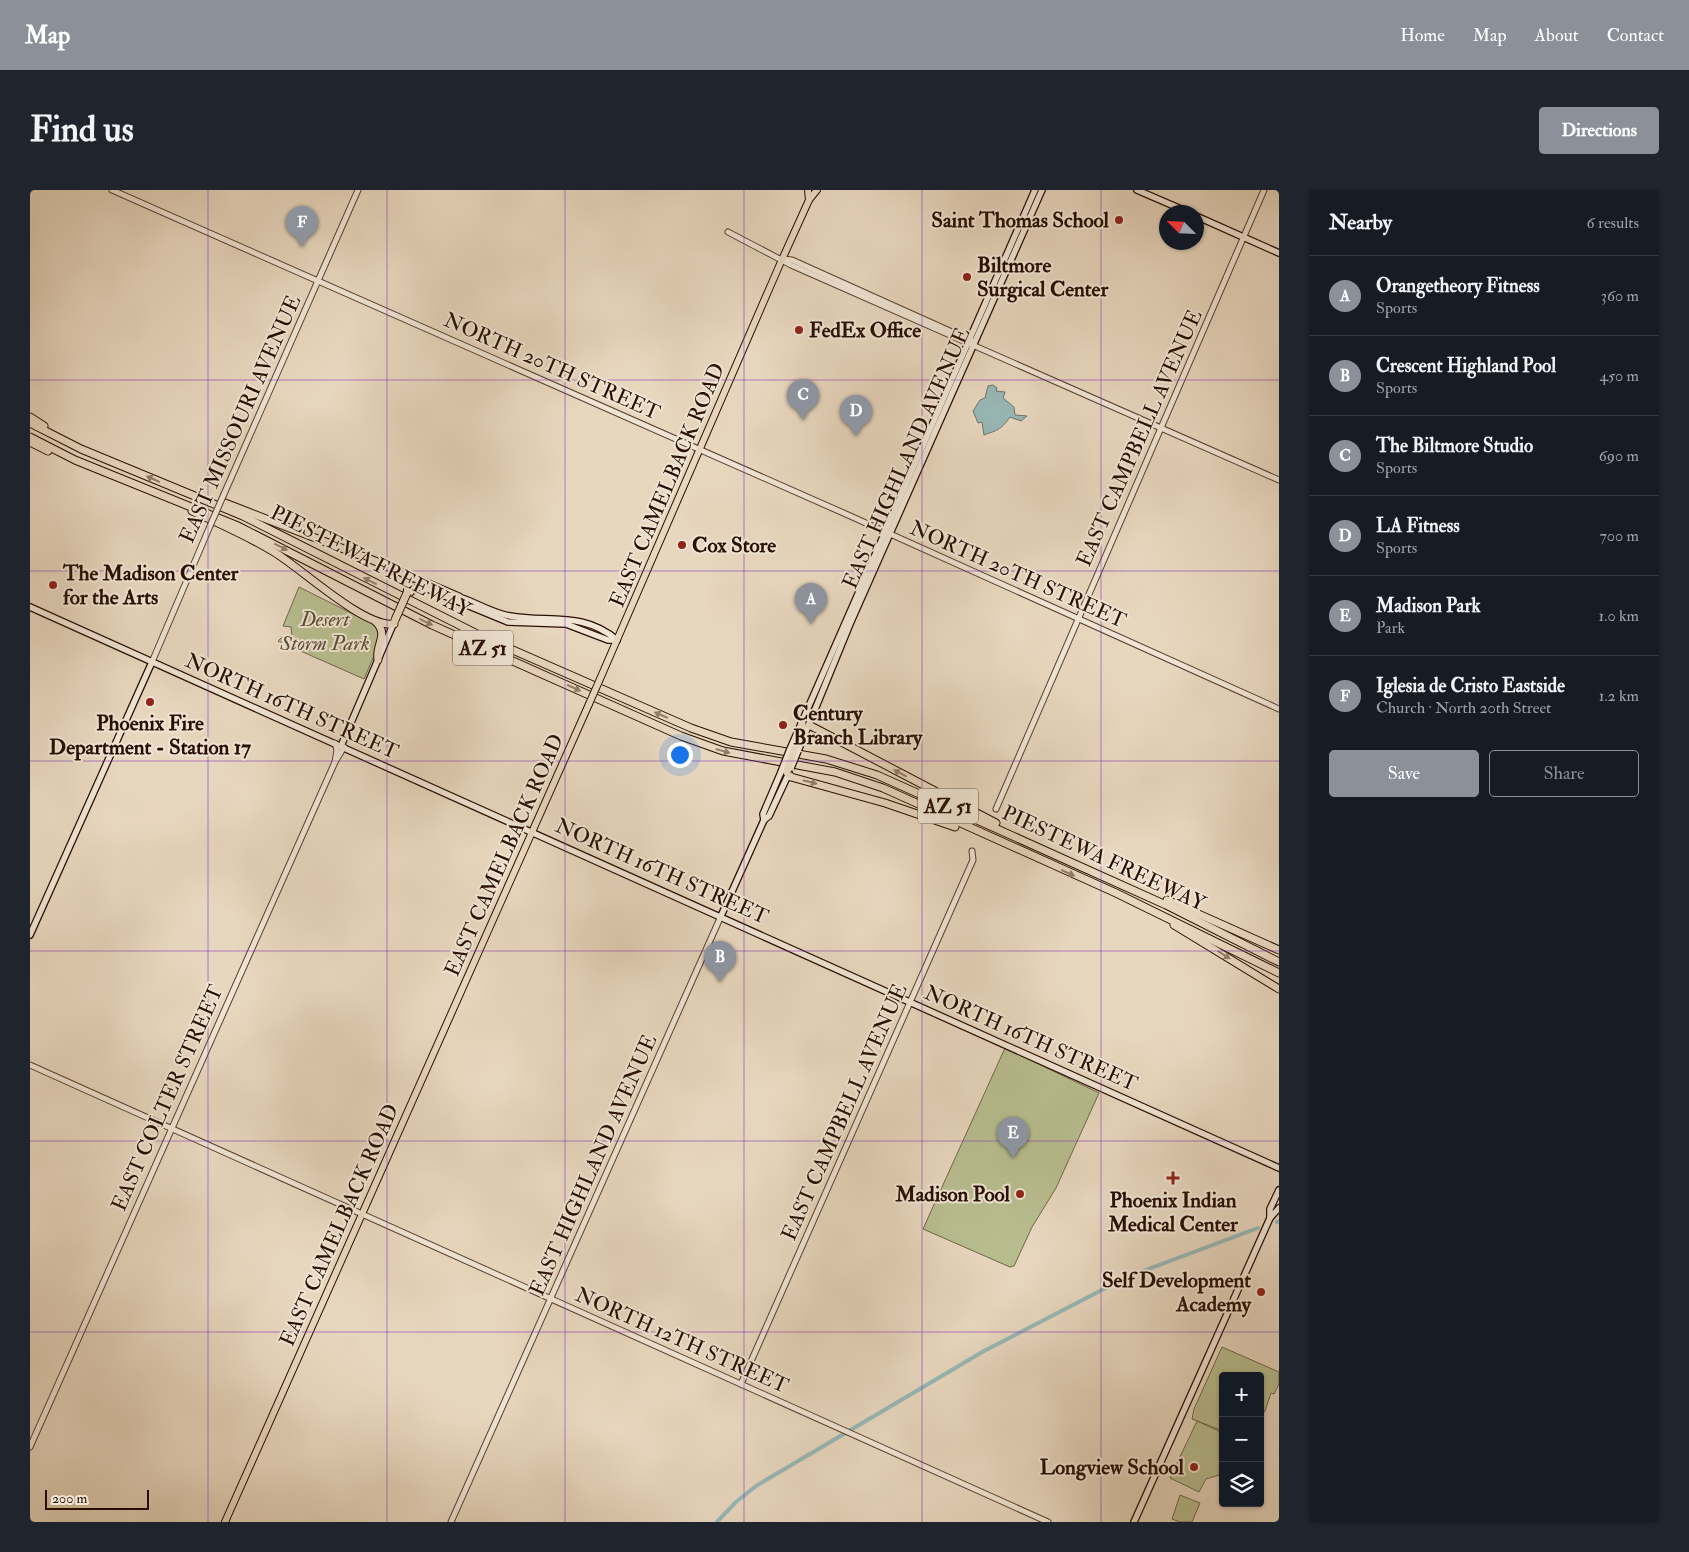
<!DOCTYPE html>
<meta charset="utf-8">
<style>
body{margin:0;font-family:"IM FELL Double Pica",serif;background:#20242c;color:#f1f3f6}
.controls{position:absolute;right:15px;bottom:15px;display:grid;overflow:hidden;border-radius:5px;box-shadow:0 1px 4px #0004}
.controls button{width:45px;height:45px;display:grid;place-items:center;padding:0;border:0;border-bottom:1px solid #363941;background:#171b24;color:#f1f3f6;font:25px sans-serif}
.compass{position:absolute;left:1129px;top:15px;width:45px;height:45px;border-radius:50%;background:#171b24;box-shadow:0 1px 4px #0004;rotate:294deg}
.scale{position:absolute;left:15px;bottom:12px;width:104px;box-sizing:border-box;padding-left:5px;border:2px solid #280e01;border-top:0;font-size:14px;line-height:18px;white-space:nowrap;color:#280e01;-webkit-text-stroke:4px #f0e5d5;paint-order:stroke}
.you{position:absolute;left:649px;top:564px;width:18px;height:18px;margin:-12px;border:4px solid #fff;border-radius:50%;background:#1a73e8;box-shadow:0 0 0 8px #1a73e833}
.badge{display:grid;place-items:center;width:32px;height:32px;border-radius:50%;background:#8c9099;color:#fff;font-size:16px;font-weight:700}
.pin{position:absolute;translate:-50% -41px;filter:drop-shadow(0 1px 2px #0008)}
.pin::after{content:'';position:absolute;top:26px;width:18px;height:15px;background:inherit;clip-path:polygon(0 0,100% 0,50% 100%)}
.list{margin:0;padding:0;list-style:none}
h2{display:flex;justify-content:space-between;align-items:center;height:65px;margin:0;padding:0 20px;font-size:21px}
h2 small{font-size:16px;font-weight:400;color:#9ea1a6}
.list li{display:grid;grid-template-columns:32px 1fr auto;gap:15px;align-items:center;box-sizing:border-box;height:80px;padding:0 20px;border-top:1px solid #363941}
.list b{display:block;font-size:19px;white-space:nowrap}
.list p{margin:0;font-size:16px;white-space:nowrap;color:#9ea1a6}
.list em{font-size:16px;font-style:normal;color:#9ea1a6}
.actions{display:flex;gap:10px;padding:15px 20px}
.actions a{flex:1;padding:11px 0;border:1px solid #8c9099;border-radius:5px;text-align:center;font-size:18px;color:#8c9099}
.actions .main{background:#8c9099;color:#fff}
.icon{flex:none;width:28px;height:28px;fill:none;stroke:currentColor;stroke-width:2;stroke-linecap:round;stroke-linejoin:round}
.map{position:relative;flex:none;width:1249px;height:1332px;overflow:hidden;border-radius:5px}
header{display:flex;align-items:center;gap:30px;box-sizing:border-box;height:70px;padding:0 25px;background:#8c9099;color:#fff}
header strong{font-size:24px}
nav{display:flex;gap:28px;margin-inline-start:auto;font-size:18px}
.intro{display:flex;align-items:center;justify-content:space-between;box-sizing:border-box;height:120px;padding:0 30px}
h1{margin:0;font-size:35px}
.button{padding:12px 22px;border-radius:5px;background:#8c9099;color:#fff;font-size:18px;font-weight:700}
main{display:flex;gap:30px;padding:0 30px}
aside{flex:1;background:#171b24;border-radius:5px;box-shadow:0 1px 4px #0004}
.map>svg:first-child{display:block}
.green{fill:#b8be90;stroke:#706648}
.water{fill:#98b8b6;stroke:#6b746e}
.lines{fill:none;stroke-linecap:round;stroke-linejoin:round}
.canal{stroke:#98b8b6;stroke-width:4}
.tertiary-casing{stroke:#584030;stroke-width:7}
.secondary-casing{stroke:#280e01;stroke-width:8}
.primary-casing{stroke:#280e01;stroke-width:8}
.motorway-casing{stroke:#280e01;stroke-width:9}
.tertiary{stroke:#f0e5d5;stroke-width:5}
.secondary{stroke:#f0e5d5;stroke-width:5.5}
.primary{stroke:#e8d7bf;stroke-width:6}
.motorway{stroke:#e8d7bf;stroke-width:7}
.tertiary-bridge-casing{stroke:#584030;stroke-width:7;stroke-linecap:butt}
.secondary-bridge-casing{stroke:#280e01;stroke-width:8;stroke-linecap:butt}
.primary-bridge-casing{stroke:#280e01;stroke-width:8;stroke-linecap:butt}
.motorway-bridge-casing{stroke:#280e01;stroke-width:9;stroke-linecap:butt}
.tertiary-bridge{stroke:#f0e5d5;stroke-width:5}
.secondary-bridge{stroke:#f0e5d5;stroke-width:5.5}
.primary-bridge{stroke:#e8d7bf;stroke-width:6}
.motorway-bridge{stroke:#e8d7bf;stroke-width:7}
.oneway{fill:#927d6a}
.grid{fill:none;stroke:#7b2cbf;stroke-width:1;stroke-opacity:0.55}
.poi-dot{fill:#8f2418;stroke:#f0e5d5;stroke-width:2}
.labels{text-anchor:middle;stroke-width:4;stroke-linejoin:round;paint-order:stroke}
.shield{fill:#f0e5d5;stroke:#644e41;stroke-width:1}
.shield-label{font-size:20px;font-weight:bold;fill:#280e01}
.poi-label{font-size:21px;font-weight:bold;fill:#280e01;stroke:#f0e5d5;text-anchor:start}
.street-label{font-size:21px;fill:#280e01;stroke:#f0e5d5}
.park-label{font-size:21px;font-style:italic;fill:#5a4c33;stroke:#f0e5d5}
</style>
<header>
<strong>Map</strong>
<nav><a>Home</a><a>Map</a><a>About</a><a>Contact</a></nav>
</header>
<div class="intro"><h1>Find us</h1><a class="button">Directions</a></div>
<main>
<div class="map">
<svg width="1249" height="1332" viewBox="0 0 1249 1332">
<rect width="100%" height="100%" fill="#e8d7bf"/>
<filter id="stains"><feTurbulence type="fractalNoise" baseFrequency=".004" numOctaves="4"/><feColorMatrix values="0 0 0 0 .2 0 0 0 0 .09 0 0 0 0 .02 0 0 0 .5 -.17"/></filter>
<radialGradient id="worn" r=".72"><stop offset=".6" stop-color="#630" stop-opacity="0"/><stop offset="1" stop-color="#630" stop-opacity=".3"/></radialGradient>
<g class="green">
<polygon points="269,397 349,437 350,452 334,489 248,451 251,448 259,448 262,445 261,437 253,436"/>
<polygon points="975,858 1069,903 1026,998 1002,1037 984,1076 980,1077 893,1039"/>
<polygon points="1192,1157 1249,1182 1249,1194 1244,1204 1241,1203 1235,1221 1230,1227 1230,1186 1193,1186 1193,1241 1162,1229 1164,1219"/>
<polygon points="1167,1231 1193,1243 1193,1284 1176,1289 1169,1302 1140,1288"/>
<polygon points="1150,1305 1170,1313 1162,1332 1150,1332 1142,1329"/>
</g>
<path class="water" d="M 963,195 L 967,198 L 966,201 L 975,202 L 973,208 L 984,217 L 985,225 L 997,226 L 991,231 L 980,227 C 970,241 967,240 954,245 L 952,232 L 948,233 L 943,221 L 950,210 L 955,208 L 958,196 Z"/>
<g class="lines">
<g class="canal">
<polyline points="1247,1032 1249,1031"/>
<polyline points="687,1332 706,1312 726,1296 954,1161 1097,1087 1228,1038"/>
</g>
<defs>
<g id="tertiary">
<polyline points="82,0 818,325 1249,519"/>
<polyline points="698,42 761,75 1249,290"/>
<polyline points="753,69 762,70 942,151"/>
<polyline points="194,304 328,0"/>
<polyline points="122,472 180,336"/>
<polyline points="305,572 307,560 305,553"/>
<polyline points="966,619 1234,0"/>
<polyline points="0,875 1018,1332"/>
<polyline points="711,1194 943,670 942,661"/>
<polyline points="0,1257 305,572 314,557"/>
<polyline points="421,1332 691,726"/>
</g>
<g id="secondary">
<polyline points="1107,0 1158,22"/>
<polyline points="1166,26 1249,63"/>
<polyline points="380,403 385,398 393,397 478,432 536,434 578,450 587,450"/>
<path d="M 426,406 C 444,411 461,423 480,426 C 519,433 553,421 587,450"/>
<polyline points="0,417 1249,978"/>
<polyline points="311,556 365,430"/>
<polyline points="760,559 1005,0"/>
<polyline points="768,561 820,434 1012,0"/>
<polyline points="734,630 739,626 759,583"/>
<polyline points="691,726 734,630 733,624 751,582"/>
<polyline points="0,745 122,472"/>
<polyline points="1240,1028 1249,1018"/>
<polyline points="1104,1332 1240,1028 1240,1019 1249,1000"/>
</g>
<g id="primary">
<polyline points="778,0 779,10"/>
<polyline points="570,489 750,74 779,10 787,0"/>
<polyline points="195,1332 559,514"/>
</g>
<g id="motorway">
<polyline points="0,227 14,236"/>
<polyline points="0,233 51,259 213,326 451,446 661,538 701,552 796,569 847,585 1136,715 1249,772"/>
<polyline points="0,247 45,270 208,336 402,435 651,546 693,561 805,582 853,598 1086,703 1249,783"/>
<polyline points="0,252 18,261"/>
<polyline points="195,313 345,371 429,407"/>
<path d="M 162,321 C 190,334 218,346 244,362 C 271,378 334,438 364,434"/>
<polyline points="374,384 379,391 377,403"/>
<path d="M 345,431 C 360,445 345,454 348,470"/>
<polyline points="779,535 966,633"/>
<polyline points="764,560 772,542 772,532"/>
<polyline points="757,582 761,587 855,613 925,637"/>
<polyline points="1137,710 1249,760"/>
<polyline points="1144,735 1249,799"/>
</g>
</defs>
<use href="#tertiary" class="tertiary-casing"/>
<use href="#secondary" class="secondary-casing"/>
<use href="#primary" class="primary-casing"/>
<use href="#motorway" class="motorway-casing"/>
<use href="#tertiary" class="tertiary"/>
<use href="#secondary" class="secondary"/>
<use href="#primary" class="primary"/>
<use href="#motorway" class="motorway"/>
<defs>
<polyline id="tertiary-bridge" points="180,336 194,304"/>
<g id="secondary-bridge">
<polyline points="761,578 768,561"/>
<polyline points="751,582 760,559"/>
</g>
<polyline id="primary-bridge" points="559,514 570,489"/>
<g id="motorway-bridge">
<polyline points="365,430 377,403"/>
<polyline points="757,582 764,560"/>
</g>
</defs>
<use href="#tertiary-bridge" class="tertiary-bridge-casing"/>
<use href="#secondary-bridge" class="secondary-bridge-casing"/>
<use href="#primary-bridge" class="primary-bridge-casing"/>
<use href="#motorway-bridge" class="motorway-bridge-casing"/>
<use href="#tertiary-bridge" class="tertiary-bridge"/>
<use href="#secondary-bridge" class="secondary-bridge"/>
<use href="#primary-bridge" class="primary-bridge"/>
<use href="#motorway-bridge" class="motorway-bridge"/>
</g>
<defs><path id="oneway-solid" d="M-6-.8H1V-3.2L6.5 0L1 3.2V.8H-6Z" transform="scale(1.25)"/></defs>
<g class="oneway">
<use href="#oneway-solid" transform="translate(123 289) rotate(-156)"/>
<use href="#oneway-solid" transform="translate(251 357) rotate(26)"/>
<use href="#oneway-solid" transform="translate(340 391) rotate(-153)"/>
<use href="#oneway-solid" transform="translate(396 432) rotate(26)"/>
<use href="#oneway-solid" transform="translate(544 498) rotate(24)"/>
<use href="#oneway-solid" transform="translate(631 525) rotate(-157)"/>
<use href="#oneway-solid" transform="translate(693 561) rotate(16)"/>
<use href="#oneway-solid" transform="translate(870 583) rotate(-152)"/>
<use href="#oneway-solid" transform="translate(780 592) rotate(14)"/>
<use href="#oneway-solid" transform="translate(1038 683) rotate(24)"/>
<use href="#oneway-solid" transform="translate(1194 765) rotate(32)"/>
</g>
<path class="grid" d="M 178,0 L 178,1332M 357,0 L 357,1332M 535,0 L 535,1332M 714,0 L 714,1332M 892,0 L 892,1332M 1071,0 L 1071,1332M 0,190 L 1249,190M 0,381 L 1249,381M 0,571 L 1249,571M 0,761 L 1249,761M 0,951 L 1249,951M 0,1142 L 1249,1142"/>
<g class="poi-dot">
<circle cx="1089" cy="30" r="5"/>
<circle cx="937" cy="87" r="5"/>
<circle cx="769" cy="140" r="5"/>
<circle cx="652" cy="355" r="5"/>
<circle cx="23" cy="395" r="5"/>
<circle cx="120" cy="512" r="5"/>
<circle cx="753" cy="535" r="5"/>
<path d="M1140.5 980.5h5v5h5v5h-5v5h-5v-5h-5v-5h5z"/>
<circle cx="990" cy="1004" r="5"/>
<circle cx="1231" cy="1102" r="5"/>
<circle cx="1164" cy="1277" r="5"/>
</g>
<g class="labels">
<g class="shield">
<rect x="423" y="440.5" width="60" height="35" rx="4"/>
<rect x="888" y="598.5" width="60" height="35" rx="4"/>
</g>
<g class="shield-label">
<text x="453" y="465">AZ 51</text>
<text x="918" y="623">AZ 51</text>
</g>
<g class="poi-label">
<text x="1079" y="37" text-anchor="end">Saint Thomas School</text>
<text x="947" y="82">Biltmore<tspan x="947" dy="24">Surgical Center</tspan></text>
<text x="779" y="147">FedEx Office</text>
<text x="662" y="362">Cox Store</text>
<text x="33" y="390">The Madison Center<tspan x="33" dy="24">for the Arts</tspan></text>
<text x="763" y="530">Century<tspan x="763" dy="24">Branch Library</tspan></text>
<text x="120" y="540" text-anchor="middle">Phoenix Fire<tspan x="120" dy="24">Department - Station 17</tspan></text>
<text x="980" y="1011" text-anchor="end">Madison Pool</text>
<text x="1143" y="1017" text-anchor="middle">Phoenix Indian<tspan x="1143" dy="24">Medical Center</tspan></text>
<text x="1221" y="1097" text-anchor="end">Self Development<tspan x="1221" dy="24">Academy</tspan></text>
<text x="1154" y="1284" text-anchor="end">Longview School</text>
</g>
<g class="street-label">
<text transform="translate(522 176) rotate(24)" y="7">NORTH 20TH STREET</text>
<text transform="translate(210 229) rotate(-66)" y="7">EAST MISSOURI AVENUE</text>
<text transform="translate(1109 248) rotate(-66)" y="7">EAST CAMPBELL AVENUE</text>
<text transform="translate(876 268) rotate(-66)" y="7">EAST HIGHLAND AVENUE</text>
<text transform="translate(637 295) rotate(-67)" y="7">EAST CAMELBACK ROAD</text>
<text transform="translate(341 371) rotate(27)" y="7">PIESTEWA FREEWAY</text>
<text transform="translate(988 384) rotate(24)" y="7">NORTH 20TH STREET</text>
<text transform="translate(262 516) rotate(24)" y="7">NORTH 16TH STREET</text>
<text transform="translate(474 665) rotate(-66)" y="7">EAST CAMELBACK ROAD</text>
<text transform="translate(1074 668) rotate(25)" y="7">PIESTEWA FREEWAY</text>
<text transform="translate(632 681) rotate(24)" y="7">NORTH 16TH STREET</text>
<text transform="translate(1001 848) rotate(24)" y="7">NORTH 16TH STREET</text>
<text transform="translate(137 908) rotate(-66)" y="7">EAST COLTER STREET</text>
<text transform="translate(814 922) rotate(-66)" y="7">EAST CAMPBELL AVENUE</text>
<text transform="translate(563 975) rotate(-66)" y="7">EAST HIGHLAND AVENUE</text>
<text transform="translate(309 1035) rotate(-66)" y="7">EAST CAMELBACK ROAD</text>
<text transform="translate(652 1150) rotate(24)" y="7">NORTH 12TH STREET</text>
</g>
<g class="park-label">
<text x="295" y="436">Desert<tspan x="295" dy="24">Storm Park</tspan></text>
</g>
</g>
<rect width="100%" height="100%" filter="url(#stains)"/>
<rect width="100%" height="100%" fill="url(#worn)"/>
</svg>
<div class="controls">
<button>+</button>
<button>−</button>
<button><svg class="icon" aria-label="layers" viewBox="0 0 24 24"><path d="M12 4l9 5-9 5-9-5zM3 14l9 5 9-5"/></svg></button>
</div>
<svg class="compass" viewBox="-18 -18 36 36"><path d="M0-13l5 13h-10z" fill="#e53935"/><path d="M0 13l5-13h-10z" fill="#9ea1a6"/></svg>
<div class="scale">200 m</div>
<div class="you"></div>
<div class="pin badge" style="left:781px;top:434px">A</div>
<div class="pin badge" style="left:690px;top:792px">B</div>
<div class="pin badge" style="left:773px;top:230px">C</div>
<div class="pin badge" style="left:826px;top:246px">D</div>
<div class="pin badge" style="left:983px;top:968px">E</div>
<div class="pin badge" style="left:272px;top:57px">F</div>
</div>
<aside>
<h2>Nearby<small>6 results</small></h2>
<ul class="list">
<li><span class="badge">A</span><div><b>Orangetheory Fitness</b><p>Sports</p></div><em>360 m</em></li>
<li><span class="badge">B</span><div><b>Crescent Highland Pool</b><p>Sports</p></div><em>450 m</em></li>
<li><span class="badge">C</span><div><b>The Biltmore Studio</b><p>Sports</p></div><em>690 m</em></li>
<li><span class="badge">D</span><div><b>LA Fitness</b><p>Sports</p></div><em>700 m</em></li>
<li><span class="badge">E</span><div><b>Madison Park</b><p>Park</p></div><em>1.0 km</em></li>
<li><span class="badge">F</span><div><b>Iglesia de Cristo Eastside</b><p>Church · North 20th Street</p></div><em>1.2 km</em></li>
</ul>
<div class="actions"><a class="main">Save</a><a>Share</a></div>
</aside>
</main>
